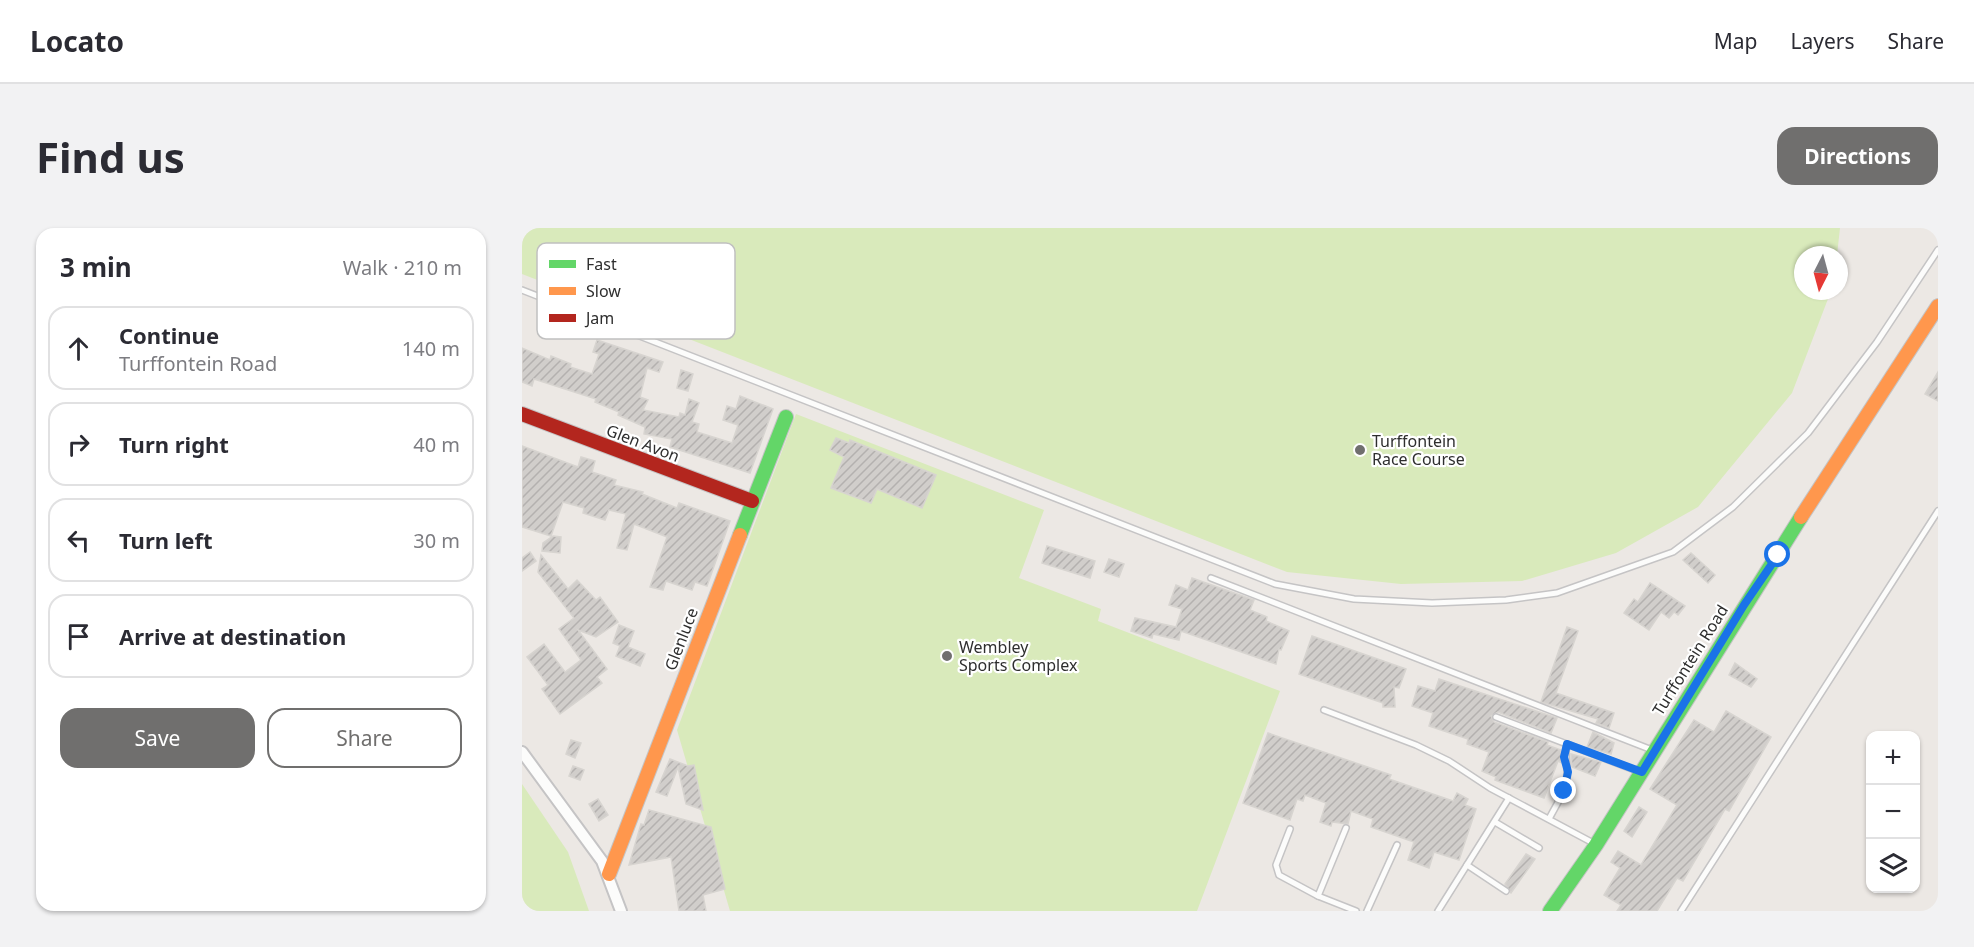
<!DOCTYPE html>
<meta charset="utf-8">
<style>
body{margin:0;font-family:"Noto Sans",sans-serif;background:#f2f2f3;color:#2b2b33}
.controls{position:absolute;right:18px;bottom:18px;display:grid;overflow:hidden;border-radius:12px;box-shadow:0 2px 4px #0004}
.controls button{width:54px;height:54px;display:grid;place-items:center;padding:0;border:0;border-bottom:2px solid #e1e1e2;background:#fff;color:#2b2b33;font:30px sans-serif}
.compass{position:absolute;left:1272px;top:18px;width:54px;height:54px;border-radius:50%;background:#fff;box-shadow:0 2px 4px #0004;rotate:186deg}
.stop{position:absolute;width:18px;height:18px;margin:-14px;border:4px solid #1a73e8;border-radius:50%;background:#fff}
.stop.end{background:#1a73e8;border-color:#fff;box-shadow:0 2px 6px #0008}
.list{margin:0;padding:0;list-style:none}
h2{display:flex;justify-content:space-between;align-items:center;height:78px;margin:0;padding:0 24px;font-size:26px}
h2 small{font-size:20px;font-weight:400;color:#7c7c81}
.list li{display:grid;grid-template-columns:39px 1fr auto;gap:18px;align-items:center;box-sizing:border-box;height:84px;margin:0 12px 12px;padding:0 12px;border:2px solid #e1e1e2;border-radius:18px}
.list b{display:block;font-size:22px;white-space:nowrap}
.list p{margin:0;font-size:20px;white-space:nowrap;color:#7c7c81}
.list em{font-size:20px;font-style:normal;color:#7c7c81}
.actions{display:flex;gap:12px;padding:18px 24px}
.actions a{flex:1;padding:14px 0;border:2px solid #706f6e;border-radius:18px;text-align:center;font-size:21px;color:#706f6e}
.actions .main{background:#706f6e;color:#fff}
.icon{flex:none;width:33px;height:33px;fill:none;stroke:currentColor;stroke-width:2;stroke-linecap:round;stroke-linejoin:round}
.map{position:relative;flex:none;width:1416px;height:683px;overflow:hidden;border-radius:18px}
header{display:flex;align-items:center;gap:36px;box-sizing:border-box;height:84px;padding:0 30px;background:#fff;border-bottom:2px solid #e1e1e2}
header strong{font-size:28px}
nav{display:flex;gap:33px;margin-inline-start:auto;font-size:21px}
.intro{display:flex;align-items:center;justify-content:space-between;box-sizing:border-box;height:144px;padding:0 36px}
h1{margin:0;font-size:42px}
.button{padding:15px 27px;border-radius:18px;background:#706f6e;color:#fff;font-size:21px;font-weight:700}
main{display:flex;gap:36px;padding:0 36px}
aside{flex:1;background:#fff;border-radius:18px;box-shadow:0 2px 4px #0004}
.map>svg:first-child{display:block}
.pitch{fill:#d9eabb}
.building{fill:url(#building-hatch);stroke:#d7d4d0;stroke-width:1.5}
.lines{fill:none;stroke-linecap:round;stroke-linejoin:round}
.lane-casing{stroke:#c5c4c5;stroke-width:8}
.street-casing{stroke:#c5c4c5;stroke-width:14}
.fast-casing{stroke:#c5c4c5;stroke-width:16}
.slow-casing{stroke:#c5c4c5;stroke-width:16}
.jam-casing{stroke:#c5c4c5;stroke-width:16}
.lane{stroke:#fcfcfb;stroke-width:5}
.street{stroke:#fcfcfb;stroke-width:10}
.fast{stroke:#63d668;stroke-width:14}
.slow{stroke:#ff974d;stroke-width:14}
.jam{stroke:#b3261e;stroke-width:14}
.route{stroke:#1a73e8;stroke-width:8}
.poi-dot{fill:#706f6e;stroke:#fff;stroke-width:2}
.labels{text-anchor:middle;stroke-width:4.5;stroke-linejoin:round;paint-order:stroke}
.poi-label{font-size:16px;fill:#2e2e2e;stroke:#fff;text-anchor:start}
.street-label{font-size:16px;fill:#2e2e2e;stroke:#fff}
.key{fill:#fff;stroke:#c0c0c0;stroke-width:1.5}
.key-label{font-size:16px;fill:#2e2e2e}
</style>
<header>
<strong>Locato</strong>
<nav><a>Map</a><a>Layers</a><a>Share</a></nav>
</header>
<div class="intro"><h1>Find us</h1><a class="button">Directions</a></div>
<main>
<aside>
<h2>3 min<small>Walk · 210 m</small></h2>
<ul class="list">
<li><svg class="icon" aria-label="ahead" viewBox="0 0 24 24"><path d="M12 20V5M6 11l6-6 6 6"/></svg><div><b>Continue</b><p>Turffontein Road</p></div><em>140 m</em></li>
<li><svg class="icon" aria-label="right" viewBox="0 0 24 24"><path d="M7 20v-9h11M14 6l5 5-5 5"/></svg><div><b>Turn right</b></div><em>40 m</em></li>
<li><svg class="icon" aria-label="left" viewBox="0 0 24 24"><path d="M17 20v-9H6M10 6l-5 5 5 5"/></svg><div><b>Turn left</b></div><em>30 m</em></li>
<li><svg class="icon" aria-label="arrive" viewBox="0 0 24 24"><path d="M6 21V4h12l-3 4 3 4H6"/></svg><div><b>Arrive at destination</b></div></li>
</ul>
<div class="actions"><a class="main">Save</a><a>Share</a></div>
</aside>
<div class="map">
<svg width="1416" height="683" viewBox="0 0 1416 683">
<defs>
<pattern id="building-hatch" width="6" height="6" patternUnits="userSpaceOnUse" patternTransform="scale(1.5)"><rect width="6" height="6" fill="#d1cecb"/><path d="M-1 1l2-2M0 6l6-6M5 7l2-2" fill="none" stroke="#b4b1af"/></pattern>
</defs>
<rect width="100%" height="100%" fill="#ece8e4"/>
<g class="pitch">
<polygon points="0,0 1318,0 1315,27 1281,27 1281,63 1309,63 1270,165 1176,279 1094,325 1000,353 879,356 765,344 0,46"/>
<polygon points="274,186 522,282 497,350 579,381 576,393 758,463 675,683 208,683 155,502"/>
<polygon points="0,556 46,624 67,683 0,683"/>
</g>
<g class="building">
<polygon points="75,112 141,134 137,144 125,140 118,169 126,172 121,182 157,189 158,185 163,187 167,171 177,175 170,194 177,196 175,204 210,215 216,197 201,192 205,178 214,181 218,168 251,181 228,245 148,219 150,211 122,206 123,199 96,187 97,184 73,174 74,171 12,151 10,158 0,154 0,120 28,132 29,128 49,136 48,139 70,146 77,126 71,124"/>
<polygon points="159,142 171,146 166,163 155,160"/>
<polygon points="1416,144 1416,173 1403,166"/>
<polygon points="314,210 327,215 328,212 414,247 400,280 355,261 349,275 309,260 322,229 308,222"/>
<polygon points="0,218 56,239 59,229 73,233 70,244 94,252 92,257 121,264 120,266 155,280 157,275 208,293 185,358 173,354 170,362 144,353 141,362 128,359 145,309 112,296 105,322 95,320 104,286 87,282 83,292 61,285 62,280 41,274 29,308 0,299"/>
<polygon points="31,308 39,309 38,325 20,323 21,315"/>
<polygon points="525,318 573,333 568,350 520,335"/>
<polygon points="8,324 14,333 0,343 0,330"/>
<polygon points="1169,325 1193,347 1186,355 1161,332"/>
<polygon points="19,327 46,361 55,352 74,372 78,369 96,394 74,409 56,402 85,441 75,449 80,455 38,486 20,461 26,457 5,429 22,416 43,444 59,432 37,401 52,390 16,344"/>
<polygon points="587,331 602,336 597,349 582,344"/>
<polygon points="670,350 732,372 728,382 745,389 744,393 767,403 759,422 757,421 754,436 659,403 657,412 631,406 630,410 609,403 613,390 654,399 660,381 647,377 654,357 666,362"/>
<polygon points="1128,355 1163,378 1156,387 1152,384 1147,390 1139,384 1127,402 1102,385 1112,371 1116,374"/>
<polygon points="97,397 112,403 106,419 123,426 118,438 94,428 98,418 91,415"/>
<polygon points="1045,399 1056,403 1034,465 1092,485 1087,500 1074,495 1076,491 1019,474"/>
<polygon points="790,408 884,441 877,460 872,459 873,479 861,479 861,475 777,446"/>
<polygon points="1213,435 1235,451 1229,459 1207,447"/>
<polygon points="917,451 1035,490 1029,505 976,484 969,488 972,494 1026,514 1025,517 1039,522 1040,535 1036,533 1022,570 973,552 974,549 960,543 967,524 945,516 946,511 907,498 911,485 890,478 896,458 913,463"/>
<polygon points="1204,483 1249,509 1207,583 1203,581 1161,653 1155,650 1135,683 1095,683 1099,677 1082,667 1098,640 1089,634 1096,623 1119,637 1155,577 1128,561 1172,492 1192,504"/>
<polygon points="1071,504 1092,515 1089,526 1065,519"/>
<polygon points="746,505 869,547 867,551 931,573 935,565 946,571 943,577 954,581 937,632 912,624 907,640 886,632 892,614 849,599 851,591 829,583 826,596 810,594 809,598 798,594 804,575 783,567 781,573 775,571 768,592 721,575"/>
<polygon points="49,512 59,515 53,530 44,526"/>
<polygon points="1049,526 1079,534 1073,548 1050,539"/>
<polygon points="148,531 166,538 172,537 181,582 164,576 156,539 145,568 134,564"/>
<polygon points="51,538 62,542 58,552 47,548"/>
<polygon points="76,571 86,587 77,593 67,576"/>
<polygon points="1117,579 1125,584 1110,609 1102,603"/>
<polygon points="127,582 189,599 203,661 181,667 184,683 157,683 149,629 107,637 119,596 122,597"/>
<polygon points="1004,626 1013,631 989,665 983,656"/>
</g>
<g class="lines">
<defs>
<g id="lane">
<polyline points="0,62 753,356 832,371 910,375 984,372 1035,365 1151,324 1211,279 1286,205 1355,114 1416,22"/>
<polyline points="689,350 1130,522"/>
<polyline points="802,482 894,517 927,533 968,560 1073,616"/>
<polyline points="974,489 1118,544"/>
<path d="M 1027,591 C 1034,577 1045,562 1045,545 C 1046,535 1042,528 1045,516"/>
<polyline points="973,594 1017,620"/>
<polyline points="768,601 754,637 757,647 796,668 834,683"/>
<polyline points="945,637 984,663"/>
<polyline points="796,668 824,600"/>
<polyline points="845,683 875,617"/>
<polyline points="916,683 987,570"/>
<polyline points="1159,683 1416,283"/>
</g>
<polyline id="street" points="0,524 80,633 99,683"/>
<g id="fast">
<polyline points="218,307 264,189"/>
<polyline points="1028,683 1074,617 1279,289"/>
</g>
<g id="slow">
<polyline points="1279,289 1416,78"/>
<polyline points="87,646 218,307"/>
</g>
<polyline id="jam" points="0,186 230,273"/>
</defs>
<use href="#lane" class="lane-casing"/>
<use href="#street" class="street-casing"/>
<use href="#fast" class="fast-casing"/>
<use href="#slow" class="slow-casing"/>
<use href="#jam" class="jam-casing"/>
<use href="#lane" class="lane"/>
<use href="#street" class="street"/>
<use href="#fast" class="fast"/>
<use href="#slow" class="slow"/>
<use href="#jam" class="jam"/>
</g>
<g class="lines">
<polyline class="route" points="1042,563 1046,544 1042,529 1045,516 1120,544 1222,377 1256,327"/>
</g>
<g class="poi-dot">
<circle cx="838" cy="222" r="6"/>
<circle cx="425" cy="428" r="6"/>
</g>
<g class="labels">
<g class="poi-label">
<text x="850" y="219">Turffontein<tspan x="850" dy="18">Race Course</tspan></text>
<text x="437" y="425">Wembley<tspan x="437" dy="18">Sports Complex</tspan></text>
</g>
<g class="street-label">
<text transform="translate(121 215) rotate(21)" y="6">Glen Avon</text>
<text transform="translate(159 411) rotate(-69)" y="6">Glenluce</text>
<text transform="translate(1168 432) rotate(-58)" y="6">Turffontein Road</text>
</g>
</g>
<rect x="15" y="15" width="198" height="96" rx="9" class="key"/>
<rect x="27" y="32" width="27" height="8" fill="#63d668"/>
<rect x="27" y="59" width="27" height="8" fill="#ff974d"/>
<rect x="27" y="86" width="27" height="8" fill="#b3261e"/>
<g class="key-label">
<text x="64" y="42">Fast</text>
<text x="64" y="69">Slow</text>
<text x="64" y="96">Jam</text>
</g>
</svg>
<div class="controls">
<button>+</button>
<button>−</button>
<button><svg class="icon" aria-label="layers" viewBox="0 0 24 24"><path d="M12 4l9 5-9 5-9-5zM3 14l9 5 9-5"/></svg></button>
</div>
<svg class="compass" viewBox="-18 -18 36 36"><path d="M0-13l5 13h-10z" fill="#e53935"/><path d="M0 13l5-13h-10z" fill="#7c7c81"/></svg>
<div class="stop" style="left:1256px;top:327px"></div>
<div class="stop end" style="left:1042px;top:563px"></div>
</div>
</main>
